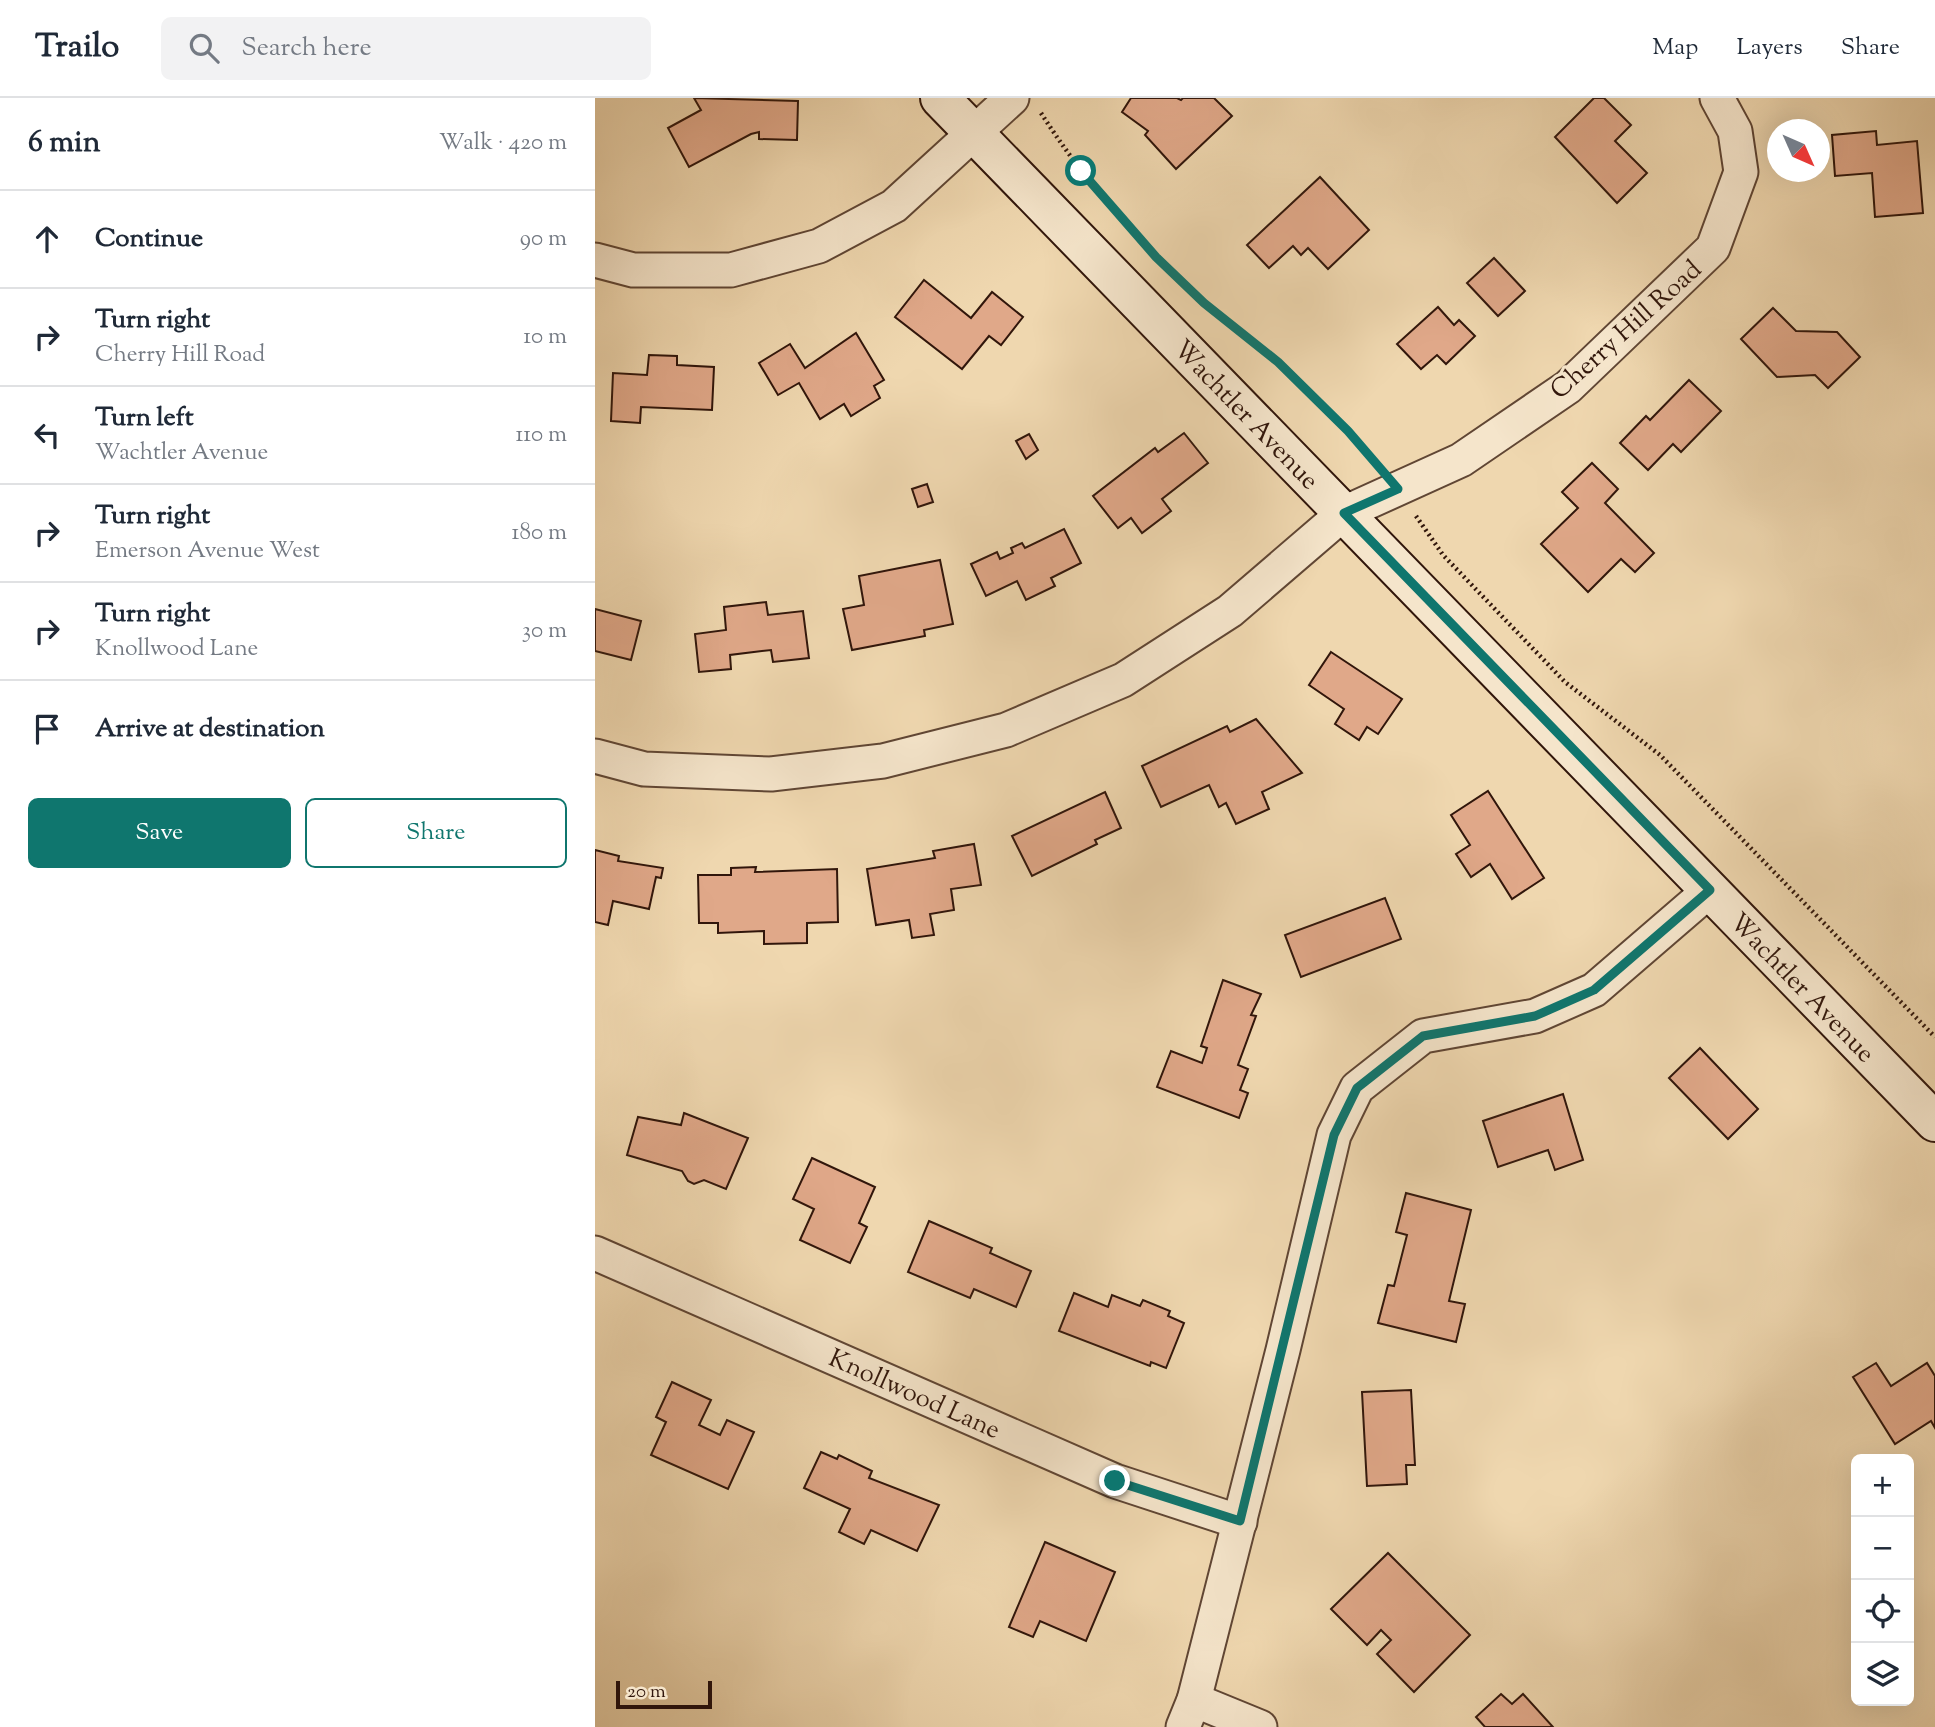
<!DOCTYPE html>
<meta charset="utf-8">
<style>
body{margin:0;font-family:"Sorts Mill Goudy",serif;background:#f2f2f3;color:#1f2937}
.controls{position:absolute;right:21px;bottom:21px;display:grid;overflow:hidden;border-radius:10px;box-shadow:0 7px 28px #0002}
.controls button{width:63px;height:63px;display:grid;place-items:center;padding:0;border:0;border-bottom:2px solid #e0e1e3;background:#fff;color:#1f2937;font:35px sans-serif}
.compass{position:absolute;left:1172px;top:21px;width:63px;height:63px;border-radius:50%;background:#fff;box-shadow:0 7px 28px #0002;rotate:135deg}
.scale{position:absolute;left:21px;bottom:18px;width:96px;box-sizing:border-box;padding-left:7px;border:4px solid #31160b;border-top:0;font-size:19px;line-height:24px;white-space:nowrap;color:#31160b;-webkit-text-stroke:5px #f5e5cb;paint-order:stroke}
.stop{position:absolute;width:21px;height:21px;margin:-16px;border:5px solid #0f766e;border-radius:50%;background:#fff}
.stop.end{background:#0f766e;border-color:#fff;box-shadow:0 2px 7px #0008}
.list{margin:0;padding:0;list-style:none}
h2{display:flex;justify-content:space-between;align-items:center;height:91px;margin:0;padding:0 28px;font-size:30px}
h2 small{font-size:23px;font-weight:400;color:#747a83}
.list li{display:grid;grid-template-columns:46px 1fr auto;gap:21px;align-items:center;box-sizing:border-box;height:98px;padding:0 28px;border-top:2px solid #e0e1e3}
.list b{display:block;font-size:26px;white-space:nowrap}
.list p{margin:0;font-size:23px;white-space:nowrap;color:#747a83}
.list em{font-size:23px;font-style:normal;color:#747a83}
.actions{display:flex;gap:14px;padding:21px 28px}
.actions a{flex:1;padding:16px 0;border:2px solid #0f766e;border-radius:10px;text-align:center;font-size:24px;color:#0f766e}
.actions .main{background:#0f766e;color:#fff}
.icon{flex:none;width:38px;height:38px;fill:none;stroke:currentColor;stroke-width:2;stroke-linecap:round;stroke-linejoin:round}
.map{position:relative;flex:none;width:1340px;height:1629px;overflow:hidden}
header{display:flex;align-items:center;gap:42px;box-sizing:border-box;height:98px;padding:0 35px;background:#fff;border-bottom:2px solid #e0e1e3}
header strong{font-size:33px}
nav{display:flex;gap:38px;margin-inline-start:auto;font-size:24px}
.search{width:490px;height:63px;background:#f2f2f3;display:flex;align-items:center;gap:18px;box-sizing:border-box;padding:0 24px;border-radius:10px;color:#747a83;font-size:26px}
main{display:flex}
aside{flex:1;background:#fff}
.map>svg:first-child{display:block}
.building{fill:#e0a889;stroke:#31160b;stroke-width:2}
.lines{fill:none;stroke-linecap:round;stroke-linejoin:round}
.street-casing{stroke:#604634;stroke-width:37}
.secondary-casing{stroke:#31160b;stroke-width:42}
.path{stroke:#31160b;stroke-width:4.5;stroke-dasharray:2 3.5;stroke-linecap:butt}
.street{stroke:#f5e5cb;stroke-width:33}
.secondary{stroke:#f5e5cb;stroke-width:38}
.route{stroke:#0f766e;stroke-width:9}
.labels{text-anchor:middle;stroke-width:6;stroke-linejoin:round;paint-order:stroke}
.street-label{font-size:26px;fill:#31160b;stroke:#f5e5cb}
</style>
<header>
<strong>Trailo</strong>
<div class="search"><svg class="icon" aria-label="search" viewBox="0 0 24 24"><circle cx="10" cy="10" r="6"/><path d="M15 15l6 6"/></svg>Search here</div>
<nav><a>Map</a><a>Layers</a><a>Share</a></nav>
</header>
<main>
<aside>
<h2>6 min<small>Walk · 420 m</small></h2>
<ul class="list">
<li><svg class="icon" aria-label="ahead" viewBox="0 0 24 24"><path d="M12 20V5M6 11l6-6 6 6"/></svg><div><b>Continue</b></div><em>90 m</em></li>
<li><svg class="icon" aria-label="right" viewBox="0 0 24 24"><path d="M7 20v-9h11M14 6l5 5-5 5"/></svg><div><b>Turn right</b><p>Cherry Hill Road</p></div><em>10 m</em></li>
<li><svg class="icon" aria-label="left" viewBox="0 0 24 24"><path d="M17 20v-9H6M10 6l-5 5 5 5"/></svg><div><b>Turn left</b><p>Wachtler Avenue</p></div><em>110 m</em></li>
<li><svg class="icon" aria-label="right" viewBox="0 0 24 24"><path d="M7 20v-9h11M14 6l5 5-5 5"/></svg><div><b>Turn right</b><p>Emerson Avenue West</p></div><em>180 m</em></li>
<li><svg class="icon" aria-label="right" viewBox="0 0 24 24"><path d="M7 20v-9h11M14 6l5 5-5 5"/></svg><div><b>Turn right</b><p>Knollwood Lane</p></div><em>30 m</em></li>
<li><svg class="icon" aria-label="arrive" viewBox="0 0 24 24"><path d="M6 21V4h12l-3 4 3 4H6"/></svg><div><b>Arrive at destination</b></div></li>
</ul>
<div class="actions"><a class="main">Save</a><a>Share</a></div>
</aside>
<div class="map">
<svg width="1340" height="1629" viewBox="0 0 1340 1629">
<rect width="100%" height="100%" fill="#efd7af"/>
<filter id="stains"><feTurbulence type="fractalNoise" baseFrequency=".00286" numOctaves="4"/><feColorMatrix values="0 0 0 0 .2 0 0 0 0 .09 0 0 0 0 .02 0 0 0 .5 -.17"/></filter>
<radialGradient id="worn" r=".72"><stop offset=".6" stop-color="#630" stop-opacity="0"/><stop offset="1" stop-color="#630" stop-opacity=".3"/></radialGradient>
<g class="building">
<polygon points="99,0 203,3 202,42 164,41 164,34 156,36 94,69 73,30 106,12"/>
<polygon points="536,0 582,0 586,2 588,0 619,0 637,18 581,71 550,37 553,33 527,14"/>
<polygon points="999,0 1009,0 1036,27 1020,43 1052,75 1022,105 960,39"/>
<polygon points="1281,33 1282,47 1322,43 1328,115 1280,119 1277,75 1240,78 1237,37"/>
<polygon points="725,79 774,132 733,171 713,150 706,157 698,148 674,170 652,147"/>
<polygon points="899,160 930,193 903,218 872,185"/>
<polygon points="329,182 376,220 397,194 428,219 406,247 394,238 367,271 300,219"/>
<polygon points="843,209 859,227 864,222 880,238 851,266 842,257 826,271 802,246"/>
<polygon points="1178,210 1201,233 1242,234 1265,259 1233,290 1220,277 1182,279 1146,241"/>
<polygon points="261,235 289,282 279,288 285,300 256,318 249,306 225,321 204,285 183,297 164,265 195,246 210,270"/>
<polygon points="54,257 82,258 82,267 119,269 117,312 46,309 45,325 16,323 18,275 52,277"/>
<polygon points="1094,282 1126,313 1086,354 1078,346 1053,372 1025,345 1051,318 1055,322"/>
<polygon points="589,335 613,365 567,401 576,413 547,435 536,420 523,430 498,398 560,350 563,354"/>
<polygon points="434,336 443,352 431,361 421,343"/>
<polygon points="997,365 1023,391 1010,405 1059,455 1040,474 1026,461 993,494 946,446 983,410 967,394"/>
<polygon points="332,386 338,404 323,409 317,391"/>
<polygon points="469,431 486,465 456,480 460,488 431,502 422,483 391,498 376,466 402,454 405,461 418,455 416,450 427,445 430,450"/>
<polygon points="345,462 358,526 329,532 330,538 257,552 248,511 269,507 264,478"/>
<polygon points="171,504 173,517 208,513 214,560 178,564 176,552 135,557 136,571 104,574 100,536 131,532 129,509"/>
<polygon points="0,511 46,523 36,562 0,553"/>
<polygon points="736,554 807,601 783,636 772,629 764,642 740,626 749,611 714,587"/>
<polygon points="661,621 707,675 667,694 674,711 641,726 631,705 624,709 614,687 566,709 547,668 632,628 635,634"/>
<polygon points="893,693 949,780 917,801 895,766 876,779 861,756 875,747 856,717"/>
<polygon points="510,694 526,730 500,742 502,746 437,778 417,738"/>
<polygon points="379,746 386,787 356,791 359,812 335,816 339,837 317,840 314,822 281,827 272,771 340,760 338,753"/>
<polygon points="0,752 24,758 23,763 68,770 66,780 61,779 54,811 18,803 13,827 0,824"/>
<polygon points="161,769 160,774 242,771 243,824 212,825 212,845 169,846 169,833 123,835 123,825 104,825 103,777 136,777 136,770"/>
<polygon points="790,800 806,841 706,879 690,837"/>
<polygon points="628,882 666,896 656,917 661,918 643,967 653,971 645,992 653,995 644,1020 562,989 576,953 607,965 612,950 606,948"/>
<polygon points="1105,950 1163,1011 1133,1041 1074,980"/>
<polygon points="968,996 988,1062 960,1072 953,1052 903,1069 888,1023"/>
<polygon points="89,1015 153,1040 131,1091 109,1082 99,1086 93,1083 87,1073 32,1057 43,1019 86,1027"/>
<polygon points="217,1060 280,1089 264,1125 272,1129 255,1165 205,1142 219,1111 198,1101"/>
<polygon points="811,1095 876,1112 854,1203 870,1206 861,1244 783,1225 793,1187 799,1188 812,1137 801,1134"/>
<polygon points="334,1123 397,1150 395,1155 436,1173 421,1209 379,1191 375,1200 313,1174"/>
<polygon points="479,1195 513,1209 517,1197 545,1208 548,1202 575,1213 573,1218 589,1225 571,1270 556,1264 555,1268 464,1233"/>
<polygon points="1281,1265 1296,1288 1332,1265 1340,1278 1340,1330 1336,1323 1300,1346 1258,1279"/>
<polygon points="77,1284 116,1302 104,1327 125,1337 132,1322 159,1334 133,1391 56,1357 71,1324 61,1319"/>
<polygon points="816,1292 820,1367 811,1367 812,1386 772,1388 767,1294"/>
<polygon points="226,1354 242,1361 244,1357 277,1373 274,1380 344,1407 322,1453 276,1432 269,1446 244,1434 255,1411 209,1390"/>
<polygon points="450,1444 520,1474 491,1543 445,1523 438,1539 414,1529"/>
<polygon points="793,1455 875,1537 819,1594 782,1556 796,1542 786,1532 772,1547 736,1511"/>
<polygon points="906,1596 917,1606 928,1596 958,1629 890,1629 881,1619"/>
</g>
<g class="lines">
<defs>
<g id="street">
<polyline points="0,162 38,172 136,172 224,148 299,108 417,0"/>
<polyline points="0,658 49,671 176,676 288,663 411,632 528,582 635,513 749,415 866,362 973,289 1118,150 1146,74 1140,33 1122,0"/>
<polyline points="0,1155 520,1383 645,1424"/>
<polyline points="599,1602 665,1629"/>
<polyline points="588,1629 599,1602 688,1252 739,1037 762,990 828,938 940,918 999,892 1115,792"/>
</g>
<polyline id="secondary" points="345,0 1340,1024"/>
</defs>
<use href="#street" class="street-casing"/>
<use href="#secondary" class="secondary-casing"/>
<g class="path">
<path d="M 446,15 C 490,84 547,149 608,204 C 631,225 658,243 682,264 C 718,295 751,330 782,366"/>
<polyline points="821,418 848,457 970,584 1065,657 1340,939"/>
</g>
<use href="#street" class="street"/>
<use href="#secondary" class="secondary"/>
</g>
<g class="lines">
<polyline class="route" points="486,73 561,159 609,205 683,264 753,333 803,391 749,415 1115,792 999,892 940,918 828,938 762,990 739,1037 645,1423 520,1383"/>
</g>
<g class="labels">
<g class="street-label">
<text transform="translate(1030 231) rotate(-42)" y="9">Cherry Hill Road</text>
<text transform="translate(652 316) rotate(46)" y="9">Wachtler Avenue</text>
<text transform="translate(1208 889) rotate(46)" y="9">Wachtler Avenue</text>
<text transform="translate(320 1295) rotate(24)" y="9">Knollwood Lane</text>
</g>
</g>
<rect width="100%" height="100%" filter="url(#stains)"/>
<rect width="100%" height="100%" fill="url(#worn)"/>
</svg>
<div class="controls">
<button>+</button>
<button>−</button>
<button><svg class="icon" aria-label="locate" viewBox="0 0 24 24"><circle cx="12" cy="12" r="6"/><path d="M12 2v4M12 18v4M2 12h4M18 12h4"/></svg></button>
<button><svg class="icon" aria-label="layers" viewBox="0 0 24 24"><path d="M12 4l9 5-9 5-9-5zM3 14l9 5 9-5"/></svg></button>
</div>
<svg class="compass" viewBox="-18 -18 36 36"><path d="M0-13l5 13h-10z" fill="#e53935"/><path d="M0 13l5-13h-10z" fill="#747a83"/></svg>
<div class="scale">20 m</div>
<div class="stop" style="left:486px;top:73px"></div>
<div class="stop end" style="left:520px;top:1383px"></div>
</div>
</main>
